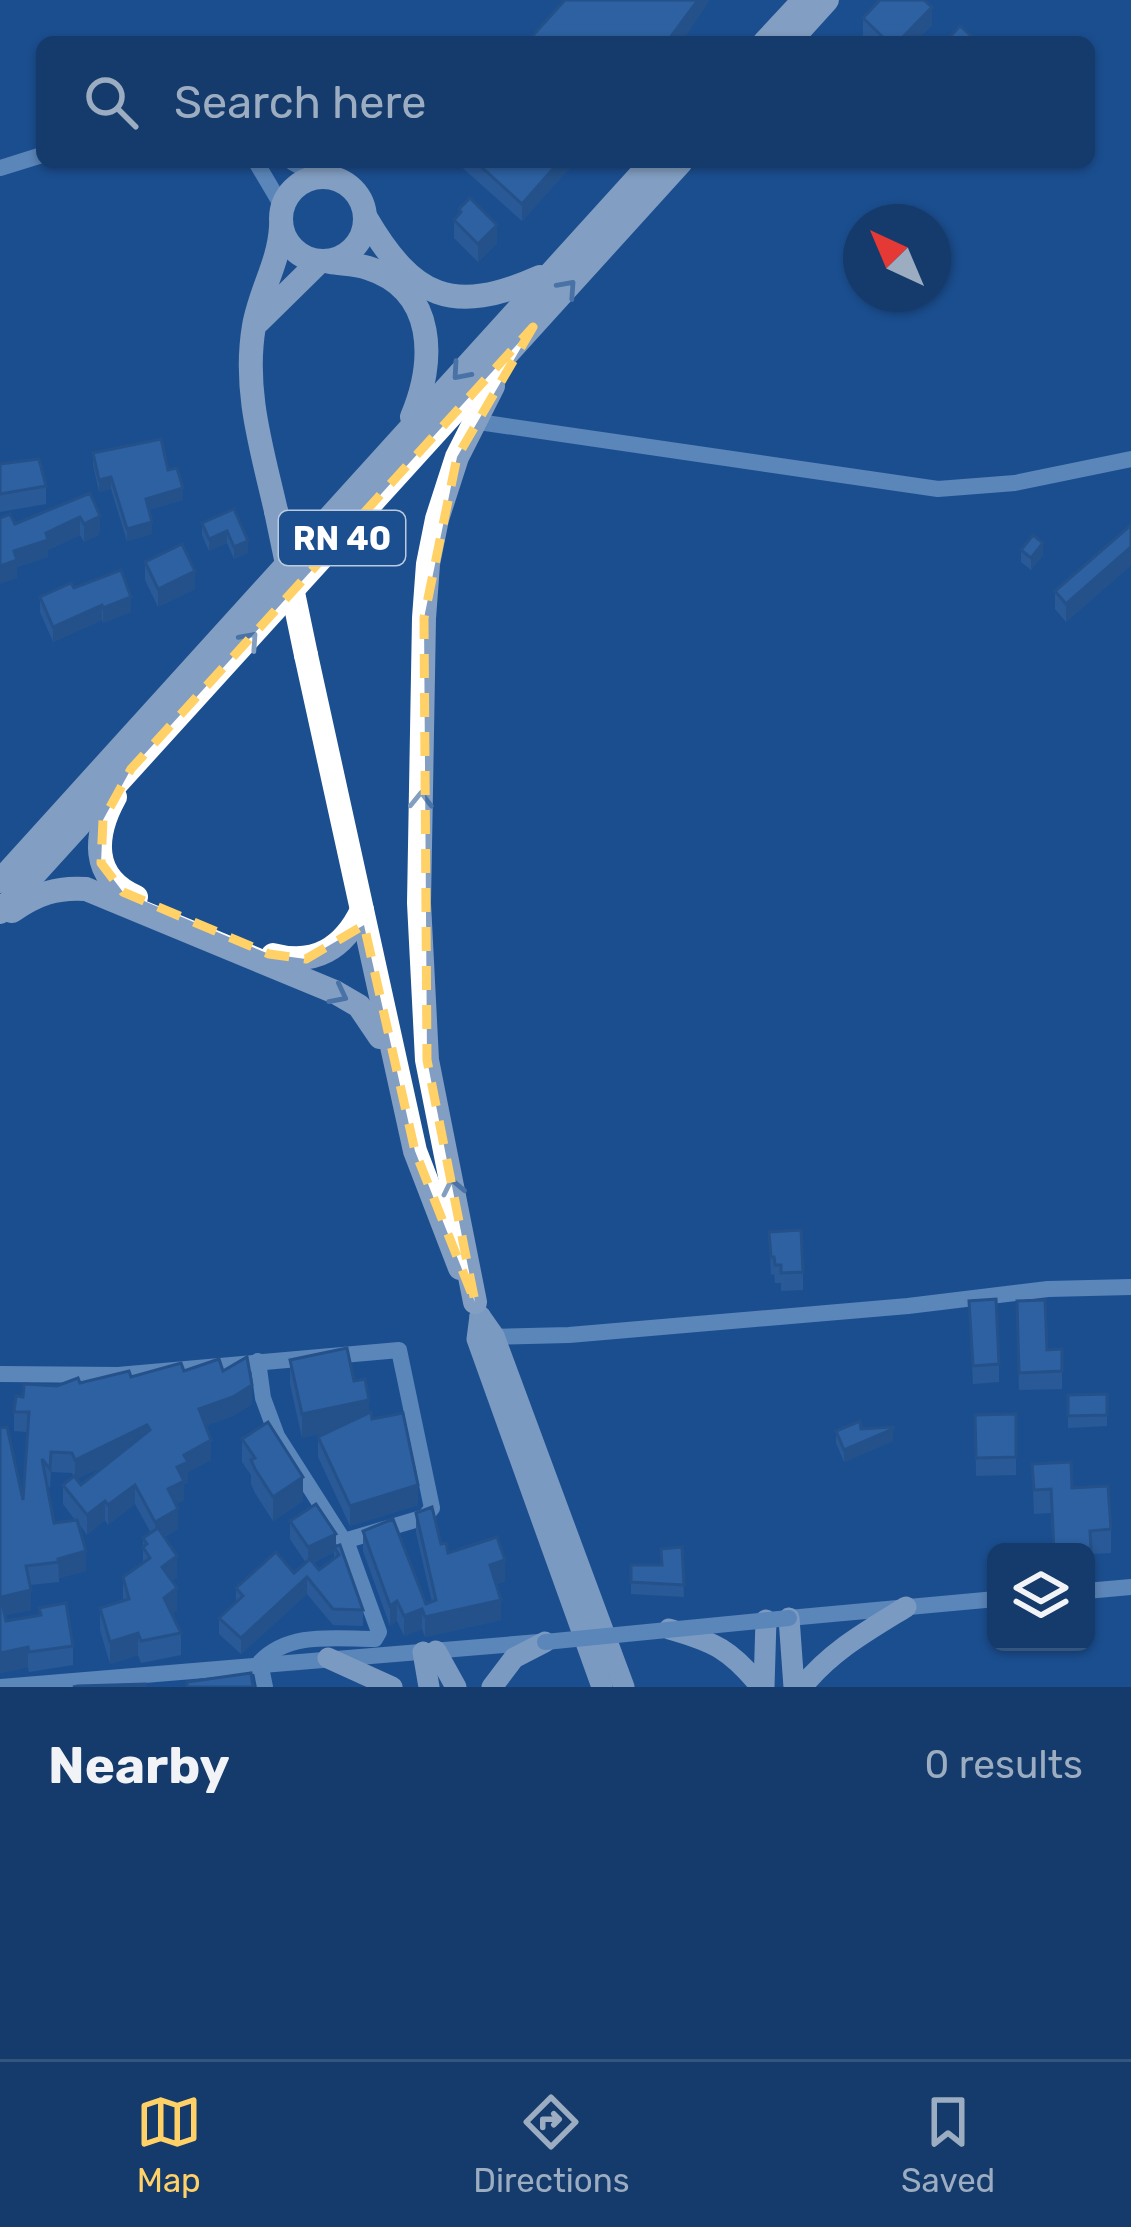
<!DOCTYPE html>
<style>
body{margin:0;font-family:Rubik,sans-serif;background:#1d4271;color:#f1f3f6}
.controls{position:absolute;right:36px;bottom:36px;display:grid;overflow:hidden;border-radius:18px;box-shadow:0 3px 9px #0004}
.controls button{width:108px;height:108px;display:grid;place-items:center;padding:0;border:0;border-bottom:3px solid #33557e;background:#143b6b;color:#f1f3f6;font:60px sans-serif}
.compass{position:absolute;left:843px;top:204px;width:108px;height:108px;border-radius:50%;background:#143b6b;box-shadow:0 3px 9px #0004;rotate:316deg}
.list{margin:0;padding:0;list-style:none}
h2{display:flex;justify-content:space-between;align-items:center;height:156px;margin:0;padding:0 48px;font-size:51px}
h2 small{font-size:39px;font-weight:400;color:#9dadc1}
.icon{flex:none;width:66px;height:66px;fill:none;stroke:currentColor;stroke-width:2;stroke-linecap:round;stroke-linejoin:round}
.map{position:relative;flex:none;width:1131px;height:1687px;overflow:hidden}
.search{position:absolute;background:#143b6b;box-shadow:0 3px 9px #0004;left:36px;right:36px;top:36px;height:132px;display:flex;align-items:center;gap:30px;box-sizing:border-box;padding:0 42px;border-radius:18px;color:#9dadc1;font-size:45px}
.sheet{height:372px;background:#143b6b}
nav{display:flex;justify-content:space-around;align-items:center;box-sizing:border-box;height:168px;border-top:3px solid #33557e;background:#143b6b;font-size:33px;color:#9dadc1}
nav a{display:grid;justify-items:center;gap:6px}
nav .on{color:#ffd166}
.map>svg:first-child{display:block}
.lines{fill:none;stroke-linecap:round;stroke-linejoin:round}
.minor{stroke:#a9c9ee;stroke-width:16}
.major{stroke:#f0f6ff;stroke-width:21}
.highway{stroke:#fff;stroke-width:24}
.minor-bridge{stroke:#a9c9ee;stroke-width:16}
.highway-bridge{stroke:#fff;stroke-width:24}
.wall{fill:#3a679d;fill-rule:evenodd}
.shaded-wall{fill:#305480}
.building{fill:#4478b7;stroke:#305480;stroke-width:3}
.oneway{stroke:#829ec1}
.marked{fill:none;stroke:#ffd166;stroke-width:9;stroke-dasharray:24 15;stroke-linejoin:round}
.labels{text-anchor:middle;stroke-width:9;stroke-linejoin:round;paint-order:stroke}
.shield{fill:#1b4f8f;stroke:#bbcadd;stroke-width:3}
.shield-label{font-size:33px;font-weight:bold;fill:#fff}
</style>
<div class="map">
<svg width="1131" height="1687" viewBox="0 0 1131 1687">
<rect width="100%" height="100%" fill="#1b4f8f"/>
<g class="lines">
<g class="minor">
<polyline points="256,162 282,206"/>
<polyline points="292,162 318,177"/>
<polyline points="0,168 42,155"/>
<polyline points="472,421 938,489 1015,483 1131,459"/>
<polyline points="486,1337 569,1335 908,1306 1048,1289 1131,1287"/>
<path d="M 258,1361 L 263,1398 L 277,1436 L 349,1549 L 379,1632 L 375,1639 C 335,1639 290,1631 260,1662 L 265,1687"/>
<polyline points="0,1374 118,1375 399,1350 432,1508 425,1517 344,1541"/>
<polyline points="1086,1591 1131,1587"/>
<polyline points="789,1618 996,1599"/>
<polyline points="1,1687 539,1642"/>
</g>
<g class="major">
<polyline points="480,1316 494,1336 624,1687"/>
<polyline points="480,1316 477,1339 602,1687"/>
<polyline points="789,1618 794,1687"/>
<path d="M 669,1629 C 715,1642 731,1650 761,1687"/>
<polyline points="436,1651 456,1687"/>
<polyline points="423,1652 429,1687"/>
<polyline points="328,1658 392,1687"/>
<polyline points="492,1687 514,1658 545,1642"/>
<polyline points="764,1687 766,1620"/>
<path d="M 802,1687 C 831,1651 867,1631 906,1607"/>
</g>
<g class="highway">
<polyline points="765,42 804,0"/>
<polyline points="789,42 827,0"/>
<circle cx="323" cy="219" r="42"/>
<path d="M 366,218 C 413,298 452,316 540,277"/>
<path d="M 330,262 C 342,264 356,264 368,268 C 437,290 435,362 412,417"/>
<polyline points="259,321 319,262"/>
<path d="M 276,511 C 262,449 243,390 254,326 C 260,291 279,263 281,227"/>
<polyline points="306,655 415,1151 460,1268"/>
<path d="M 115,797 C 94,835 90,877 136,897"/>
<polyline points="0,881 652,162"/>
<path d="M 12,911 C 37,894 56,887 86,889 L 335,992 L 359,1006 L 380,1037"/>
<polyline points="0,912 681,162"/>
<path d="M 273,955 C 315,966 344,948 362,910"/>
<polyline points="475,1302 427,1060 419,903 424,618 428,564 437,519 457,457 493,386"/>
</g>
<polyline class="minor-bridge" points="545,1642 789,1618"/>
<polyline class="highway-bridge" points="276,511 306,655"/>
</g>
<g class="wall">
<polygon points="863,18 932,25 915,42 869,42 863,36"/>
<polygon points="456,162 575,162 522,221"/>
<polygon points="459,209 497,243 478,262 454,238 454,220 459,215"/>
<polygon points="93,453 168,470 183,500 149,510 152,534 127,541 111,489 99,492 93,465"/>
<polygon points="0,464 46,486 46,504 0,512"/>
<polygon points="90,493 100,534 84,542 80,535 48,550 48,557 17,567 17,578 15,524"/>
<polygon points="234,509 248,553 234,559 227,543 209,551 202,535 202,523"/>
<polygon points="1131,525 1131,565 1066,622 1055,609 1055,591"/>
<polygon points="1021,550 1043,555 1031,570 1021,562"/>
<polygon points="145,562 195,589 158,607 145,580"/>
<polygon points="40,597 131,612 103,623 102,620 53,642 40,612"/>
<polygon points="769,1232 803,1272 803,1290 781,1291 781,1283 775,1283 774,1274 771,1275"/>
<polygon points="969,1301 999,1364 999,1382 973,1384"/>
<polygon points="1017,1301 1047,1350 1062,1349 1062,1389 1019,1390"/>
<polygon points="290,1360 354,1381 418,1505 350,1526 318,1457 318,1437 328,1432 302,1438 290,1384"/>
<path d="M 184,1371 L 223,1371 L 252,1404 L 233,1416 L 205,1426 L 211,1460 L 188,1472 L 188,1482 L 184,1484 L 184,1500 L 176,1504 L 178,1529 L 164,1537 L 177,1577 L 172,1581 L 177,1610 L 171,1614 L 181,1633 L 181,1655 L 141,1663 L 138,1655 L 110,1664 L 100,1630 L 100,1608 L 123,1601 L 123,1577 L 143,1563 L 143,1538 L 151,1533 L 135,1504 L 108,1525 L 105,1520 L 87,1535 L 79,1524 L 86,1571 L 59,1578 L 59,1582 L 30,1585 L 31,1610 L 5,1615 L 6,1621 L 39,1616 L 39,1608 L 73,1646 L 73,1665 L 29,1672 L 28,1667 L 0,1673 L 0,1428 L 23,1500 L 27,1432 L 14,1431 L 14,1412 L 23,1397 L 57,1386 ZM 105,1465 L 81,1485 L 76,1479 L 100,1468 ZM 51,1472 L 72,1473 L 73,1476 L 63,1485 L 63,1504 L 75,1520 L 54,1523 L 47,1485 L 50,1488 Z"/>
<polygon points="1107,1394 1107,1426 1068,1428 1068,1395"/>
<polygon points="1016,1414 1016,1475 976,1476 975,1415"/>
<polygon points="861,1429 893,1441 844,1462 836,1443 836,1431"/>
<polygon points="242,1439 303,1501 273,1521 255,1493 251,1484 251,1475 242,1462"/>
<polygon points="1032,1464 1072,1488 1111,1529 1111,1553 1091,1554 1091,1572 1086,1572 1086,1552 1053,1552 1051,1513 1034,1514"/>
<polygon points="416,1513 448,1553 505,1581 496,1584 501,1620 425,1637 422,1629 404,1636 397,1621 390,1626 363,1551 363,1531 426,1604 432,1602 416,1533"/>
<path d="M 290,1521 L 336,1546 L 363,1610 L 363,1626 L 333,1625 L 307,1594 L 241,1654 L 219,1634 L 219,1618 L 236,1602 L 236,1588 L 294,1573 L 306,1563 L 290,1539 ZM 334,1552 L 334,1559 L 319,1570 L 313,1563 Z"/>
<polygon points="682,1547 684,1597 631,1594 631,1565 661,1565"/>
</g>
<g class="shaded-wall">
<polygon points="698,0 710,0 682,42 667,42"/>
<polygon points="932,7 932,25 915,42 898,42"/>
<polygon points="559,162 575,162 522,221 522,204"/>
<polygon points="497,225 497,243 478,262 478,244"/>
<polygon points="111,477 111,489 99,492 99,480"/>
<polygon points="183,488 183,500 146,511 146,499"/>
<polygon points="100,516 100,534 84,542 84,524"/>
<polygon points="80,517 80,535 48,550 48,557 17,567 17,578 0,584 0,566 14,551"/>
<polygon points="152,522 152,534 127,541 127,529"/>
<polygon points="227,531 227,543 209,551 209,539"/>
<polygon points="248,541 248,553 234,559 234,547"/>
<polygon points="1043,543 1043,555 1031,570 1031,558"/>
<polygon points="1131,547 1131,565 1066,622 1066,604"/>
<polygon points="195,571 195,589 158,607 158,589"/>
<polygon points="131,597 131,612 103,623 103,608"/>
<polygon points="102,605 102,620 53,642 53,627"/>
<polygon points="252,1385 252,1404 233,1416 199,1428 199,1409"/>
<polygon points="369,1400 369,1423 302,1438 302,1414"/>
<polygon points="147,1425 147,1444 75,1480 75,1460"/>
<polygon points="893,1429 893,1441 844,1462 844,1450"/>
<polygon points="211,1440 211,1460 188,1472 188,1482 184,1484 184,1500 168,1509 168,1489 184,1455"/>
<polygon points="303,1477 303,1501 273,1521 273,1497"/>
<polygon points="135,1485 135,1504 108,1525 108,1505"/>
<polygon points="418,1485 418,1505 350,1526 350,1506"/>
<polygon points="105,1501 105,1520 87,1535 87,1515"/>
<polygon points="178,1509 178,1529 155,1541 155,1522"/>
<polygon points="336,1534 336,1550 334,1547 334,1552 308,1565 308,1547"/>
<polygon points="86,1551 86,1571 59,1578 58,1559"/>
<polygon points="177,1556 177,1577 162,1588 162,1567"/>
<polygon points="505,1560 505,1581 490,1585 490,1565"/>
<polygon points="307,1577 307,1594 241,1654 241,1638"/>
<polygon points="177,1588 177,1610 164,1619 164,1598"/>
<polygon points="31,1590 31,1610 1,1616 1,1597"/>
<polygon points="501,1600 501,1620 425,1637 425,1617"/>
<polygon points="397,1601 397,1621 390,1626 390,1606"/>
<polygon points="422,1609 422,1629 404,1636 404,1616"/>
<polygon points="138,1633 138,1655 110,1664 110,1642"/>
<polygon points="28,1647 28,1667 0,1673 0,1653"/>
</g>
<g class="building">
<polygon points="565,0 698,0 667,42 527,42"/>
<polygon points="880,0 924,0 932,7 898,42 888,42 863,18"/>
<polygon points="960,26 978,42 945,42"/>
<polygon points="476,162 559,162 522,204"/>
<polygon points="470,198 497,225 478,244 454,220 461,212 459,209"/>
<polygon points="161,439 168,470 177,468 183,488 146,499 152,522 127,529 111,477 99,480 93,453"/>
<polygon points="39,459 46,486 0,494 0,464"/>
<polygon points="90,493 100,516 84,524 80,517 46,533 48,540 14,551 17,560 0,566 0,518 10,514 15,524"/>
<polygon points="234,509 248,541 234,547 227,531 209,539 202,523"/>
<polygon points="1131,525 1131,547 1066,604 1055,591"/>
<polygon points="1033,535 1043,543 1031,558 1021,550"/>
<polygon points="182,544 195,571 158,589 145,562"/>
<polygon points="121,570 131,597 103,608 102,605 53,627 40,597 71,583 74,588"/>
<polygon points="801,1230 803,1272 781,1273 781,1265 775,1265 774,1257 771,1257 769,1232"/>
<polygon points="996,1299 999,1364 973,1366 969,1301"/>
<polygon points="1045,1300 1047,1350 1062,1349 1062,1371 1019,1373 1017,1301"/>
<polygon points="347,1348 354,1381 365,1379 369,1400 302,1414 290,1360"/>
<polygon points="247,1357 252,1385 233,1397 199,1409 211,1440 184,1455 188,1462 177,1467 184,1481 168,1489 178,1509 155,1522 135,1485 108,1505 105,1501 87,1515 63,1485 74,1476 81,1485 150,1430 147,1425 75,1460 72,1453 51,1452 50,1469 42,1459 54,1523 77,1520 86,1551 58,1559 59,1562 26,1566 31,1590 1,1597 6,1621 41,1615 39,1608 66,1603 73,1646 29,1652 28,1647 0,1653 0,1428 7,1427 23,1500 29,1412 14,1412 16,1396 23,1397 24,1384 57,1386 78,1378 80,1383 129,1371 131,1377 181,1363 184,1371 219,1359 223,1371"/>
<polygon points="1107,1394 1107,1415 1068,1416 1068,1395"/>
<polygon points="371,1412 372,1419 403,1413 418,1485 350,1506 318,1437"/>
<polygon points="1016,1414 1016,1457 976,1458 975,1415"/>
<polygon points="860,1421 861,1429 893,1427 893,1429 844,1450 836,1431"/>
<polygon points="268,1422 303,1477 273,1497 255,1469 251,1460 255,1458 242,1439"/>
<polygon points="1071,1462 1072,1488 1108,1486 1111,1529 1090,1531 1091,1548 1054,1551 1051,1489 1034,1490 1032,1464"/>
<polygon points="316,1504 336,1534 308,1547 290,1521"/>
<polygon points="432,1507 441,1544 446,1543 448,1553 497,1537 505,1560 490,1565 501,1600 425,1617 422,1609 404,1616 397,1601 390,1606 363,1531 393,1519 426,1604 436,1600 416,1513"/>
<polygon points="158,1528 177,1556 162,1567 177,1588 164,1598 181,1633 141,1641 138,1633 110,1642 100,1608 129,1599 123,1577 150,1558 143,1547 147,1544 143,1538"/>
<polygon points="340,1545 363,1610 333,1609 307,1577 241,1638 219,1618 243,1596 236,1588 276,1552 294,1573 310,1559 319,1570 339,1555 334,1547"/>
<polygon points="682,1547 684,1585 631,1582 631,1565 662,1565 661,1549"/>
<polygon points="251,1673 253,1687 187,1687 187,1682"/>
<polygon points="145,1684 145,1687 73,1687 78,1686"/>
</g>
<defs><path id="oneway-chevron" d="M-2-3.5L2.5 0L-2 3.5" fill="none" stroke-width="1.6" stroke-linecap="round" stroke-linejoin="round" transform="scale(3)"/></defs>
<g class="oneway">
<use href="#oneway-chevron" transform="translate(568 288) rotate(-48)"/>
<use href="#oneway-chevron" transform="translate(460 372) rotate(131)"/>
<use href="#oneway-chevron" transform="translate(250 640) rotate(-48)"/>
<use href="#oneway-chevron" transform="translate(421 800) rotate(-89)"/>
<use href="#oneway-chevron" transform="translate(339 995) rotate(27)"/>
<use href="#oneway-chevron" transform="translate(453 1187) rotate(-102)"/>
</g>
<path d="M0 0H1131V1687H0ZM 533,327 L 457,457 L 424,618 L 427,1060 L 475,1302 L 415,1151 L 364,925 L 306,959 L 269,954 L 123,892 L 101,863 L 103,820 L 131,769 Z" fill="#1b4f8f" fill-opacity=".55" fill-rule="evenodd"/>
<path class="marked" d="M 533,327 L 457,457 L 424,618 L 427,1060 L 475,1302 L 415,1151 L 364,925 L 306,959 L 269,954 L 123,892 L 101,863 L 103,820 L 131,769 Z"/>
<g class="labels">
<rect class="shield" x="279" y="511" width="126" height="54" rx="9"/>
<g class="shield-label">
<text x="342" y="550">RN 40</text>
</g>
</g>
</svg>
<div class="controls">
<button><svg class="icon" aria-label="layers" viewBox="0 0 24 24"><path d="M12 4l9 5-9 5-9-5zM3 14l9 5 9-5"/></svg></button>
</div>
<svg class="compass" viewBox="-18 -18 36 36"><path d="M0-13l5 13h-10z" fill="#e53935"/><path d="M0 13l5-13h-10z" fill="#9dadc1"/></svg>
<div class="search"><svg class="icon" aria-label="search" viewBox="0 0 24 24"><circle cx="10" cy="10" r="6"/><path d="M15 15l6 6"/></svg>Search here</div>
</div>
<section class="sheet">
<h2>Nearby<small>0 results</small></h2>
<ul class="list">
</ul>
</section>
<nav>
<a class="on"><svg class="icon" aria-label="map" viewBox="0 0 24 24"><path d="M3 6l6-2 6 2 6-2v14l-6 2-6-2-6 2zM9 4v14M15 6v14"/></svg>Map</a>
<a><svg class="icon" aria-label="directions" viewBox="0 0 24 24"><path d="M12 3l9 9-9 9-9-9zM9 14v-3h6M13 9l2 2-2 2"/></svg>Directions</a>
<a><svg class="icon" aria-label="saved" viewBox="0 0 24 24"><path d="M7 4h10v16l-5-4-5 4z"/></svg>Saved</a>
</nav>
